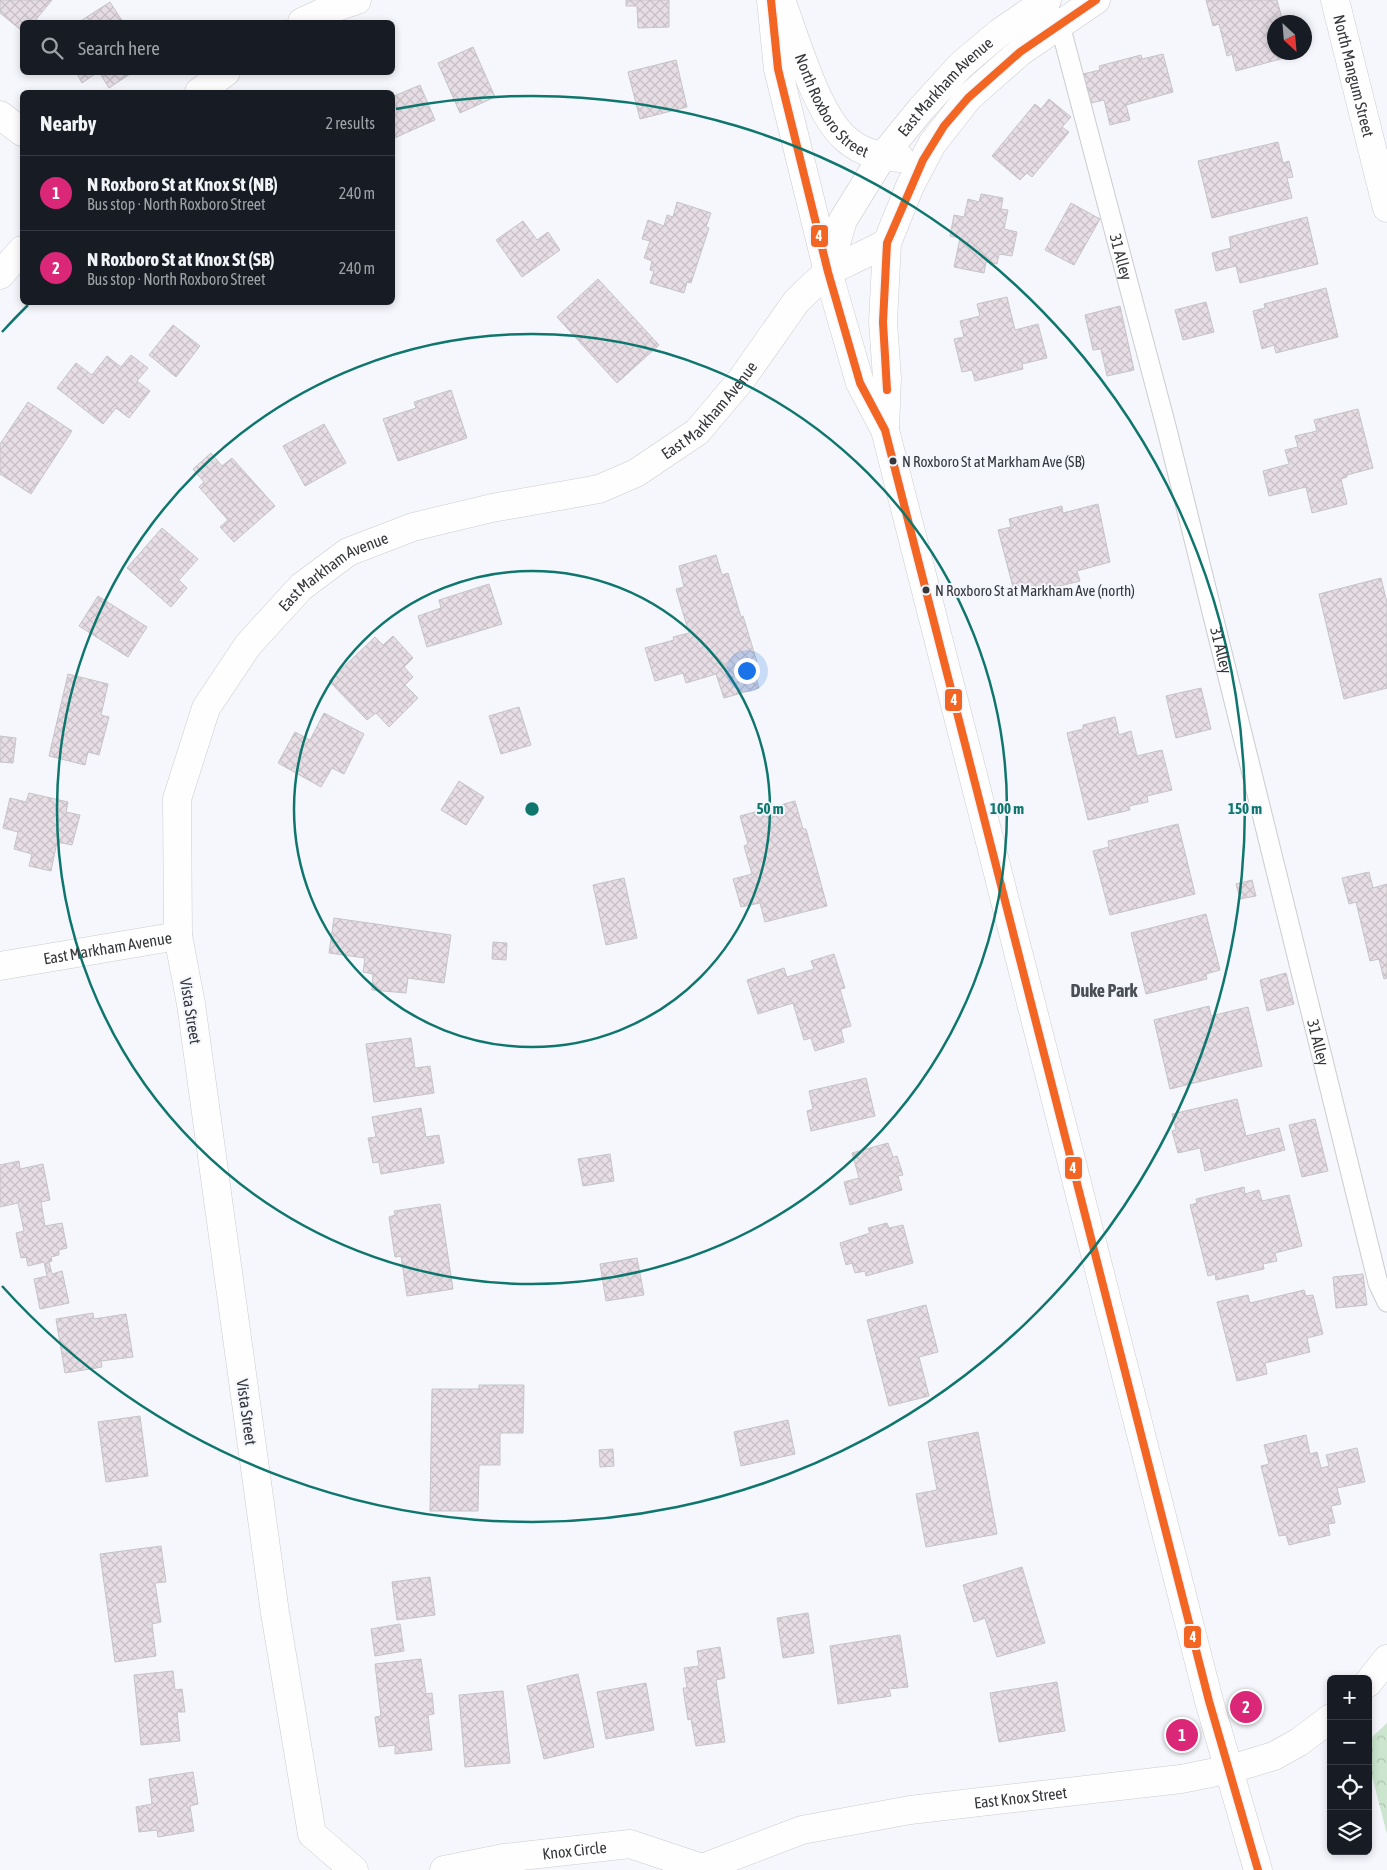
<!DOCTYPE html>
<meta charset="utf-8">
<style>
body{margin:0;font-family:"Asap Condensed",sans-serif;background:#242831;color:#f1f3f6}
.controls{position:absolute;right:15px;bottom:15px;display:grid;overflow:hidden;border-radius:8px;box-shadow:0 2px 8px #0003}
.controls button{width:45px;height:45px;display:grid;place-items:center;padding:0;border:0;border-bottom:1px solid #363941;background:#171b24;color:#f1f3f6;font:25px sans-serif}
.compass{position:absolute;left:1267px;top:15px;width:45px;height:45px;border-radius:50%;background:#171b24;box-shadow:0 2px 8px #0003;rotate:154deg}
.you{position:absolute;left:746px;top:670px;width:18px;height:18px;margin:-12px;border:4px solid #fff;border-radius:50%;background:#1a73e8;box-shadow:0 0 0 8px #1a73e833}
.badge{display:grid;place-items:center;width:32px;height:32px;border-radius:50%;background:#db2777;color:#fff;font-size:16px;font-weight:700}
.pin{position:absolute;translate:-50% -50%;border:2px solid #fff;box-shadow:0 1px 5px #0006}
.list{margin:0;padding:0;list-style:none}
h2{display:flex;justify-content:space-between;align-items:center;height:65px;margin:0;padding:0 20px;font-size:21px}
h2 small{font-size:16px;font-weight:400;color:#9ea1a6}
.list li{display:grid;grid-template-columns:32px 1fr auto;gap:15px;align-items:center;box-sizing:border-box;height:75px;padding:0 20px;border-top:1px solid #363941}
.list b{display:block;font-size:19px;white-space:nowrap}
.list p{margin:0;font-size:16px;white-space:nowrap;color:#9ea1a6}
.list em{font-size:16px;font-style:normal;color:#9ea1a6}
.icon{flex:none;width:28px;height:28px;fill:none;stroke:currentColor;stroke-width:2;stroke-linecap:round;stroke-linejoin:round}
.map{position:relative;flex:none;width:1387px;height:1870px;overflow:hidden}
.search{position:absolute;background:#171b24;box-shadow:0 2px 8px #0003;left:20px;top:20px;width:375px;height:55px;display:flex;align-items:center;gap:12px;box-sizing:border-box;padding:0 18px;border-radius:8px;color:#9ea1a6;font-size:19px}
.panel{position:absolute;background:#171b24;box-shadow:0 2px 8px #0003;left:20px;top:90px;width:375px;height:215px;border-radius:8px}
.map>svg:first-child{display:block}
.park{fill:url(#park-crowns)}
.building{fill:url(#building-cross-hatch);stroke:#c5c4c7}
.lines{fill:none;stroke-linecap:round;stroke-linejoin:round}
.lane-casing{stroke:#cbcccf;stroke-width:21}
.street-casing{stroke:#cbcccf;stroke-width:29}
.primary-casing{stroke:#cbcccf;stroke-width:29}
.lane{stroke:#fefeff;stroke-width:19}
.street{stroke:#fefeff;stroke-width:28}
.primary{stroke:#fefeff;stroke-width:28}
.bus-1-casing{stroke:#f4f6fe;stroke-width:11}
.bus-1{stroke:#f26522;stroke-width:8}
.ring{fill:none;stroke:#0f766e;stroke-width:2.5}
.bus-dot{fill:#36373a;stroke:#f4f6fe;stroke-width:2}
.labels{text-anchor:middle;stroke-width:4;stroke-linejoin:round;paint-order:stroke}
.bus-label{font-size:15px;fill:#36373a;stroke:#f4f6fe;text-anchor:start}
.street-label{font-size:16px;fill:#36373a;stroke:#f4f6fe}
.neighbourhood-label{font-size:18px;font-weight:bold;fill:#4c4d54;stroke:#f4f6fe}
.centre{fill:#0f766e;stroke:#f4f6fe;stroke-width:2.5}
.ring-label{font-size:15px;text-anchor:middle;font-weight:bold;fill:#0f766e;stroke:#f4f6fe;stroke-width:4;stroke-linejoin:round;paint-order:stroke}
.line-badge{stroke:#f4f6fe;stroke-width:2}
.badge-label{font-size:14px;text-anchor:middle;font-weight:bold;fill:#fff}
</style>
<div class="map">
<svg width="1387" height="1870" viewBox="0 0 1387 1870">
<defs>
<pattern id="park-crowns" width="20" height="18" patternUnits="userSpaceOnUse" patternTransform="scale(1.25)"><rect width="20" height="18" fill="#cbe5ce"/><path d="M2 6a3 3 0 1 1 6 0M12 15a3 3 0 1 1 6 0" fill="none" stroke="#afc5b2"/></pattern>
<pattern id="building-cross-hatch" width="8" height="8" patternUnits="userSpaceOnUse" patternTransform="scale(1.25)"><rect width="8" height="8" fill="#e7dee5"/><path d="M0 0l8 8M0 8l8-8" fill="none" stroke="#c7bfc5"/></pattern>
</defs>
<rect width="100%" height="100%" fill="#f6f7fc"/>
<polygon class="park" points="1387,1723 1387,1834 1368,1761 1368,1741"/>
<g class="building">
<polygon points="0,0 52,0 34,22 22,22 22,31 0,13"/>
<polygon points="626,0 669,0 669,27 638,28 637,6 626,6"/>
<polygon points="1206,0 1277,0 1283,22 1274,22 1274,52 1286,52 1288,57 1236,71 1232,54 1227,56 1219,24 1213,26"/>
<polygon points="110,2 123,22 79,22"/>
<polygon points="473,47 495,97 460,113 438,63"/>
<polygon points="1163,54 1173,92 1126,105 1130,120 1110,125 1104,100 1091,103 1083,74 1100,70 1099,66 1141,55 1142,59"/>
<polygon points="676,60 687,107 640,119 628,72"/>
<polygon points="76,72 98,72 82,83"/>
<polygon points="99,72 133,72 109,88"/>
<polygon points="420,85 435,120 392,139 392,97"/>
<polygon points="1049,99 1071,117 1062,127 1069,132 1032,177 1027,173 1020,180 992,156 1035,104 1041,109"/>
<polygon points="1278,142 1283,163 1289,161 1293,177 1287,178 1292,198 1212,218 1198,161"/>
<polygon points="981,194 1003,198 1001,209 1008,210 1004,229 1017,232 1012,256 999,254 997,264 986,262 984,273 954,267 960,238 950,236 954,215 964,217 968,199 979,202"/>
<polygon points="677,202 711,213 706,227 709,228 691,283 687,282 684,293 650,283 654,271 650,270 652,261 644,258 650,241 642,239 648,220 664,226 667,215 673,217"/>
<polygon points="1071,203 1100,219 1074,265 1045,250"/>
<polygon points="1307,217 1318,264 1240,283 1236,266 1216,271 1212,253 1231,248 1229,237"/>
<polygon points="523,221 537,240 548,232 560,250 522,277 496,240"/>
<polygon points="598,279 659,345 617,383 557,317"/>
<polygon points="1326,288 1338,337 1276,353 1274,345 1262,349 1253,311 1265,308 1264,304"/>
<polygon points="1007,297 1015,330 1038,324 1047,358 1022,364 1023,369 975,381 972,370 962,372 954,339 964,337 960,321 980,316 977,304"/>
<polygon points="1206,302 1214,332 1183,340 1175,310"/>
<polygon points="1120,306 1134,370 1107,376 1101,349 1093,350 1085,315"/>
<polygon points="173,325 200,346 176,377 149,355"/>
<polygon points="131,355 148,368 137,381 150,391 129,418 116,408 103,424 57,388 76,363 92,375 107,356 121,367"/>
<polygon points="451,390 467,438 398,461 383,419 416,408 414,402"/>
<polygon points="28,402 72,431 31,494 0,474 0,444"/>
<polygon points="1358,409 1373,468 1347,475 1347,477 1341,479 1347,504 1312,513 1306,487 1269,496 1263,471 1289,464 1285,450 1298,447 1295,436 1317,431 1314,420"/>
<polygon points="324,424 346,463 305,486 283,446"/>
<polygon points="211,453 222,466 232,458 275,506 234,542 220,527 228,520 199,487 204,482 193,469"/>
<polygon points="1098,504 1110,562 1077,571 1080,581 1027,594 1025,584 1013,587 998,530 1011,527 1009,519 1062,506 1063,513"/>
<polygon points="162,528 198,559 179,580 187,588 171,607 127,568"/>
<polygon points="716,555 722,575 728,573 741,617 743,616 757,662 752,663 759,688 724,698 716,674 686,683 683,673 655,681 645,648 674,640 673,637 689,633 676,589 684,587 679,566"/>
<polygon points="1381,578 1387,603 1387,688 1344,699 1319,594"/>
<polygon points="489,584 502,624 427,647 418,616 441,608 439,600"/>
<polygon points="98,596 147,627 128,657 79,626"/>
<polygon points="393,636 413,658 404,667 413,677 405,685 418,698 389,727 376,713 367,720 329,681 375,637 383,645"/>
<polygon points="68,674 108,684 101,715 109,717 99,755 88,752 85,765 49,756"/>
<polygon points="1201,688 1211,729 1176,738 1166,696"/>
<polygon points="519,707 531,745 501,754 489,716"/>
<polygon points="324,713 364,734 344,774 332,768 321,787 278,763 295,732 310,740"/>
<polygon points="1115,717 1119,735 1131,731 1137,756 1162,750 1172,790 1147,796 1148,802 1129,806 1130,810 1088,820 1067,733 1083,729 1083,725"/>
<polygon points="0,736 16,738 13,763 0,762"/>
<polygon points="459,781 484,797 466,825 441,810"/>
<polygon points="29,793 68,802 66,812 80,815 72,845 57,842 51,871 29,866 32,854 14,849 18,832 3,828 10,798 26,802"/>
<polygon points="795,801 803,829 806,829 827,906 765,922 760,903 741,907 733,879 752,874 744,846 748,844 740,816"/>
<polygon points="1178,824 1195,894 1110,915 1093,851 1109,847 1108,841"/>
<polygon points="1369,872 1373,888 1387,884 1387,978 1384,979 1379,959 1370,961 1356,902 1349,904 1342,878"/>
<polygon points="624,878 637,938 606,945 593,885"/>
<polygon points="1252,880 1256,896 1240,899 1236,884"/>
<polygon points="1206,914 1220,970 1206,974 1207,979 1146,994 1131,933"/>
<polygon points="334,918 451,935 444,983 408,978 406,993 372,990 373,974 363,972 365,958 329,953"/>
<polygon points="493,942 507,943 506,960 492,959"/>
<polygon points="834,954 845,988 840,989 851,1026 841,1029 844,1042 815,1051 811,1038 804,1040 793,1003 758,1014 747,980 784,968 787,977 814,969 811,961"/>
<polygon points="1286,973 1294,1004 1267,1011 1260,980"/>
<polygon points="1209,1006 1211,1016 1248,1007 1262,1066 1170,1089 1154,1020"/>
<polygon points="411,1038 415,1068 430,1066 434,1093 374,1102 366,1044"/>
<polygon points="866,1078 875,1116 811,1131 807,1111 813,1109 809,1091"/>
<polygon points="1237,1099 1246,1136 1279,1128 1285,1150 1205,1171 1200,1148 1178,1153 1172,1131 1176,1130 1172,1114"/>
<polygon points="421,1108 426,1137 439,1135 444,1163 381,1174 379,1162 373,1163 368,1138 376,1137 372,1117"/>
<polygon points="1315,1119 1328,1171 1302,1177 1289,1125"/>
<polygon points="888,1143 893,1157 897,1156 903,1175 898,1176 902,1190 850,1205 844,1182 859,1178 852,1153"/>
<polygon points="610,1154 614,1181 583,1186 578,1159"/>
<polygon points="19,1161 20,1169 43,1164 50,1200 41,1202 45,1226 62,1223 67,1248 59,1250 59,1255 51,1257 52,1261 49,1262 52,1274 62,1271 69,1303 40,1309 34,1279 47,1276 44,1262 28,1266 26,1257 21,1258 16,1233 24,1231 18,1203 0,1207 0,1165"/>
<polygon points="1244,1187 1245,1194 1259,1190 1262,1201 1289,1195 1302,1246 1275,1253 1277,1261 1263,1264 1264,1269 1216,1280 1215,1274 1208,1276 1190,1205 1197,1203 1196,1199"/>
<polygon points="440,1204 453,1289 407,1296 401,1256 395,1257 389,1217 395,1215 394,1211"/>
<polygon points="887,1223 889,1228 903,1225 913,1263 866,1276 865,1271 855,1273 852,1263 846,1265 840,1243 870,1233 868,1228"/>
<polygon points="637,1258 644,1295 606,1301 600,1264"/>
<polygon points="1363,1274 1367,1305 1336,1308 1333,1277"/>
<polygon points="1304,1290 1306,1296 1313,1295 1323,1334 1307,1338 1310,1352 1265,1363 1267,1374 1237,1381 1217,1302 1248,1295 1250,1303"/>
<polygon points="926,1305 938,1352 919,1357 929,1396 889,1406 867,1320"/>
<polygon points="93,1313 94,1319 126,1314 133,1357 101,1361 102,1367 65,1373 56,1319"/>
<polygon points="479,1385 524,1385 523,1433 500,1433 500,1465 479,1465 478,1511 430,1511 432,1389 479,1389"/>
<polygon points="140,1416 148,1476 106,1482 98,1422"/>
<polygon points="788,1420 795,1454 741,1466 734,1432"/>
<polygon points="978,1432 997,1534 926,1547 916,1494 937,1490 928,1442"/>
<polygon points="1306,1435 1310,1454 1317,1452 1321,1468 1329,1466 1326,1455 1357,1448 1365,1482 1337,1488 1341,1504 1331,1506 1335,1523 1328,1524 1330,1535 1289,1545 1286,1535 1279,1536 1261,1466 1269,1464 1264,1445"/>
<polygon points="613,1449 614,1466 600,1467 599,1450"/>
<polygon points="161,1546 166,1582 155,1583 161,1622 152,1624 156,1656 115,1662 100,1554"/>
<polygon points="1022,1567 1045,1643 997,1657 985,1618 974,1622 963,1585"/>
<polygon points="430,1577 435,1615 397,1620 392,1582"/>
<polygon points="808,1613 814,1653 783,1658 777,1618"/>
<polygon points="400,1624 404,1651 375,1656 371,1629"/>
<polygon points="900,1635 908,1687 889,1689 891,1696 838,1704 830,1646"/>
<polygon points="720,1647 725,1678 716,1680 725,1742 696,1746 691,1719 688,1720 683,1688 687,1688 684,1668 699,1666 697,1651"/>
<polygon points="421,1659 426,1694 432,1693 434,1714 428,1715 432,1750 395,1754 395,1745 379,1747 375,1717 381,1716 375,1664"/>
<polygon points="173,1671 175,1690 182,1689 185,1712 177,1712 180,1741 141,1745 134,1675"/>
<polygon points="578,1674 594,1747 544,1759 527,1686"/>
<polygon points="1057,1682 1065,1731 999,1742 990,1693"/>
<polygon points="646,1683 654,1730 606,1739 597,1692"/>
<polygon points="503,1691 510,1763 465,1767 459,1695"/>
<polygon points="193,1772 198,1804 190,1806 194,1831 158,1837 157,1830 139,1832 136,1807 152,1804 149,1779"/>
</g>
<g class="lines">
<defs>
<g id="lane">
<path id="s1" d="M 1053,15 L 1060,25 L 1167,430 L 1378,1283 L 1387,1302"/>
</g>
<g id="street">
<path id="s2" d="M 1335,0 L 1387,208"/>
<polyline points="302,22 328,10 357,0"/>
<polyline points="199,92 226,72"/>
<polyline points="0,115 22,132"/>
<polyline points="0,275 22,250"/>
<path id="s3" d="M 0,966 L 178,936"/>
<polyline points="1368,1683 1387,1659"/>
<path id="s4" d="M 702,1868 L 802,1830 L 910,1810 L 1181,1779 L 1231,1769 L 1274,1756 L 1299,1742 L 1331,1718"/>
<path id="s5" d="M 354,1870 L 312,1834 L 275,1613 L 191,1004 L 178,936 L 177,799 L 206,708 L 248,645 L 301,587 L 348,552 L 413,527 L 492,508 L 599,489 L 636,473 L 697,432 L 741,380 L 796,302 L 808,290 L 828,272 L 887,243"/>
<path id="s6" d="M 444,1870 L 504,1858 L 630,1844 L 702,1868"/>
</g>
<g id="primary">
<polyline points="771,0 778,69 828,272 860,383 885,430 1209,1701 1258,1870"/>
<path id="s7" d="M 781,0 C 796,39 816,113 846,139 C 862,153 880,157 900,158"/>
<path id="s8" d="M 828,271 L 843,220 L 882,157 L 921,109 L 961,65 L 999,33 L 1047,0"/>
<polyline points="885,429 887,378 883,322 887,243 910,186 932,144 968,98 1020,52 1096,0"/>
</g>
</defs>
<use href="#lane" class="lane-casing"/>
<use href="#street" class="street-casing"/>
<use href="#primary" class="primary-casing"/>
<use href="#lane" class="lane"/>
<use href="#street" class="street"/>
<use href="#primary" class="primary"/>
<defs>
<g id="bus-1">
<polyline points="771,0 778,69 828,272 860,383 885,430 1209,1701 1258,1870"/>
<polyline points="887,390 883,322 887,243 923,160 944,126 968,98 1020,52 1096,0"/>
</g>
</defs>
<use href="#bus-1" class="bus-1-casing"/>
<use href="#bus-1" class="bus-1"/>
</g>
<g class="ring">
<circle cx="532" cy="809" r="238"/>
<circle cx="532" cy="809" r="475"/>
<path d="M2 332A713 713 0 0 1 28 305M396 109A713 713 0 1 1 2 1286"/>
</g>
<g class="bus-dot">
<circle cx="893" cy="461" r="4.5"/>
<circle cx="926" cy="590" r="4.5"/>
</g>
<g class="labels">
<g class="bus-label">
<text x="902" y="467">N Roxboro St at Markham Ave (SB)</text>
<text x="935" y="596">N Roxboro St at Markham Ave (north)</text>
</g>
<g class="street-label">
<text dy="6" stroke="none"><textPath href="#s2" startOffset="78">North Mangum Street</textPath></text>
<text dy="6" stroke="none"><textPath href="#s8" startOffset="222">East Markham Avenue</textPath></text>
<text dy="6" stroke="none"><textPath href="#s7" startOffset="119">North Roxboro Street</textPath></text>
<text dy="6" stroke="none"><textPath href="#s1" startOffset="252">31 Alley</textPath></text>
<text dy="6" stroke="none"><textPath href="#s5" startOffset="1806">East Markham Avenue</textPath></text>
<text dy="6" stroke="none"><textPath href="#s5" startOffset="1386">East Markham Avenue</textPath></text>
<text dy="6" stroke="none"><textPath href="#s1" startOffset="658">31 Alley</textPath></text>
<text dy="6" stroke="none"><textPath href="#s3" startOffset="109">East Markham Avenue</textPath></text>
<text transform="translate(191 1011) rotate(81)" y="6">Vista Street</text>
<text dy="6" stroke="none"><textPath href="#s1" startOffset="1062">31 Alley</textPath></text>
<text transform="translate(247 1412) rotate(82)" y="6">Vista Street</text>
<text dy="6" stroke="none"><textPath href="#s4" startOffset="328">East Knox Street</textPath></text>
<text dy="6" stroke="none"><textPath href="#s6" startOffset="132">Knox Circle</textPath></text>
</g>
<g class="neighbourhood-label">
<text x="1104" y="997">Duke Park</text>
</g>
</g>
<circle cx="532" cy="809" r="8" class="centre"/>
<g class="ring-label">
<text x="770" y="814">50 m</text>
<text x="1007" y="814">100 m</text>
<text x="1245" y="814">150 m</text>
</g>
<g class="line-badge">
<rect x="810" y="224" width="19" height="24" rx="5" fill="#f26522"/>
<rect x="944" y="688" width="19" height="24" rx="5" fill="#f26522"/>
<rect x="1064" y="1156" width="19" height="24" rx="5" fill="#f26522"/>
<rect x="1183" y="1625" width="19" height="24" rx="5" fill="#f26522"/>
</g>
<g class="badge-label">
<text x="819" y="241">4</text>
<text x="954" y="705">4</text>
<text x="1073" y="1173">4</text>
<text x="1193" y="1642">4</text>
</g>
</svg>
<div class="controls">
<button>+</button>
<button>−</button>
<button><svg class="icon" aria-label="locate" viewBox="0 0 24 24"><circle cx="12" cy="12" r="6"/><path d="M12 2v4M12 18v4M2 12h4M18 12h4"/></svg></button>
<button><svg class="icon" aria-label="layers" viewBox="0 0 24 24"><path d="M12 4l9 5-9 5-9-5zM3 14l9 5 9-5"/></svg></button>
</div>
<svg class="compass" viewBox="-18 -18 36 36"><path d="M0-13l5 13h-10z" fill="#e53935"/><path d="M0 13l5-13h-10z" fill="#9ea1a6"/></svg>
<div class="you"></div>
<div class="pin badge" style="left:1182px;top:1735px">1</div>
<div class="pin badge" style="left:1246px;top:1707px">2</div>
<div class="search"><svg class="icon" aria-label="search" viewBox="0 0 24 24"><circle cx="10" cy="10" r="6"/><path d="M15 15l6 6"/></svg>Search here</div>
<section class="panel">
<h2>Nearby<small>2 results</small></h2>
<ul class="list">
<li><span class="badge">1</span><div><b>N Roxboro St at Knox St (NB)</b><p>Bus stop · North Roxboro Street</p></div><em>240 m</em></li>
<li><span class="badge">2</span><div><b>N Roxboro St at Knox St (SB)</b><p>Bus stop · North Roxboro Street</p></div><em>240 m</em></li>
</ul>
</section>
</div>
